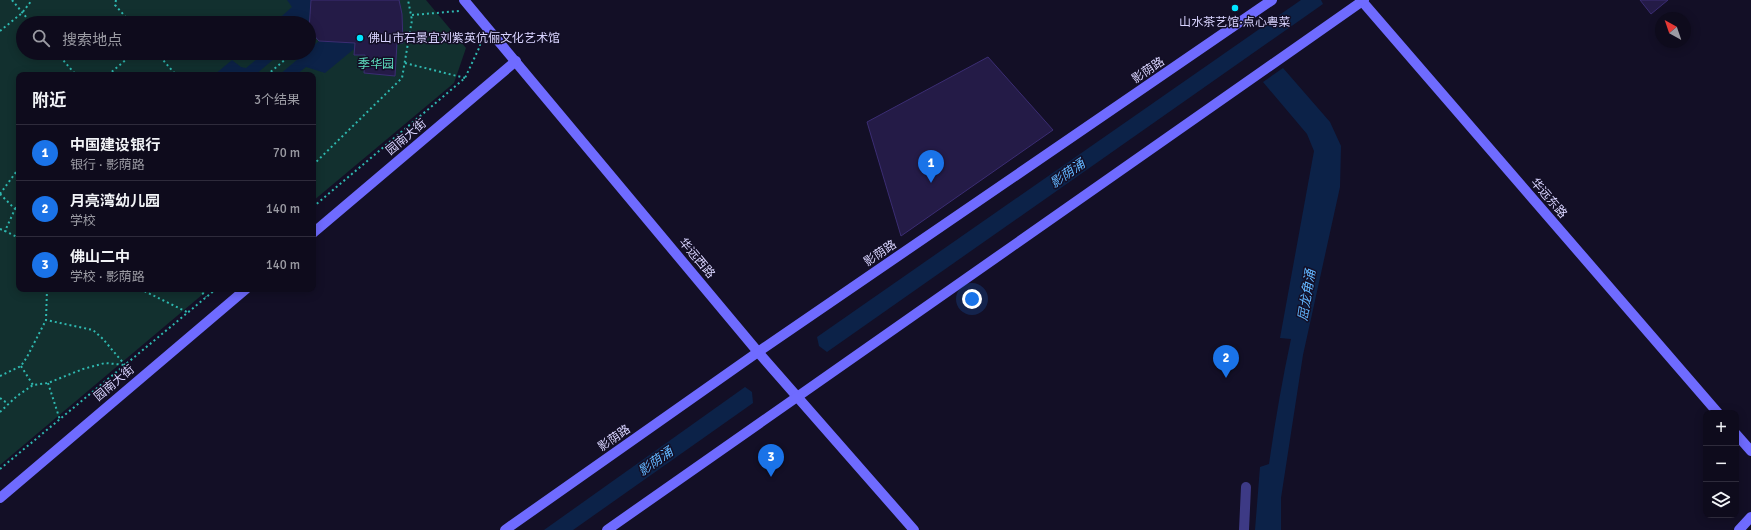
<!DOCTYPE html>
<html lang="zh">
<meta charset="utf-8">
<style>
body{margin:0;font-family:Signika,"Noto Sans SC",sans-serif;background:#1c1929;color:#f1f3f6}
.controls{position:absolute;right:12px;bottom:12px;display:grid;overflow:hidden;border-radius:8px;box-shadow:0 2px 10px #0003}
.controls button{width:36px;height:36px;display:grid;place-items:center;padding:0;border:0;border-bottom:1px solid #2e2b3b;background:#0e0b1c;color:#f1f3f6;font:20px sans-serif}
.compass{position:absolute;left:1655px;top:12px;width:36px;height:36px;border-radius:50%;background:#0e0b1c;box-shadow:0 2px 10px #0003;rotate:320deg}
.you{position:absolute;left:972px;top:299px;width:14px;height:14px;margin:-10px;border:3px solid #fff;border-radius:50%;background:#1a73e8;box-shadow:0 0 0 6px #1a73e833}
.badge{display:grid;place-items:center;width:26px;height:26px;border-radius:50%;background:#1a73e8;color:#fff;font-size:13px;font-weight:700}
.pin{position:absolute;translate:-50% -33px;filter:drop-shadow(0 1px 2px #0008)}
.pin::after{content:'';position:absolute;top:21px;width:14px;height:12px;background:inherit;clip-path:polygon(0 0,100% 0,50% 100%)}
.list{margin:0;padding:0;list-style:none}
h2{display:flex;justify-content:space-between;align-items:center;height:52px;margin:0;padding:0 16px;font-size:17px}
h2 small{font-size:13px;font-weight:400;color:#9b9ba3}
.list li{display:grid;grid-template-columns:26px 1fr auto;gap:12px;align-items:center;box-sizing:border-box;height:56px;padding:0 16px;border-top:1px solid #2e2b3b}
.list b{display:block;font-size:15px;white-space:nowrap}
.list p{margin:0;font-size:13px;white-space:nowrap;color:#9b9ba3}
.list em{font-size:13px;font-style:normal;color:#9b9ba3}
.icon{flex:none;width:22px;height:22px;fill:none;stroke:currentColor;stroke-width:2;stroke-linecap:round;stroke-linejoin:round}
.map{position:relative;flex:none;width:1751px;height:530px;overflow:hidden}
.search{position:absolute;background:#0e0b1c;box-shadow:0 2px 10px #0003;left:16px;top:16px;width:300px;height:44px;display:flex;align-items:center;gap:10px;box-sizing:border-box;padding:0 14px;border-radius:22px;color:#9b9ba3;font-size:15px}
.panel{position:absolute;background:#0e0b1c;box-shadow:0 2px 10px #0003;left:16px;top:72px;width:300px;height:220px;border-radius:8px}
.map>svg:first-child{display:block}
.green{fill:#12302f;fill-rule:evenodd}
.water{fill:#0c2248}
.building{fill:#241b47;stroke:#3b2d73}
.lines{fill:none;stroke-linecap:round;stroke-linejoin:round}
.path{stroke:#2fb8b0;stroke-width:2;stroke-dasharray:2 3;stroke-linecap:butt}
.street{stroke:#3d3a85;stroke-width:10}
.secondary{stroke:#6f6bff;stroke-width:10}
.poi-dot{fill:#00e5ff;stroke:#130f26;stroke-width:1.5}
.labels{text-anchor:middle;stroke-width:3;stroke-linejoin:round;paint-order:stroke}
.poi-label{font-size:12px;fill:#d9d4ff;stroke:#130f26}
.park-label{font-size:12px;fill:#5fe0c0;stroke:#130f26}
.street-label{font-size:12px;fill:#d9d4ff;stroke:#130f26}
.water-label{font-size:13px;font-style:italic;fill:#62b6ff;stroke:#130f26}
</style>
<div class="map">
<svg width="1751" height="530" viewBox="0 0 1751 530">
<rect width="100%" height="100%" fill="#130f26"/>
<path class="green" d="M 0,0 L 426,0 L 466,48 L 454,83 L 313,201 L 313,75 L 19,75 L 19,289 L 209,289 L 0,465 ZM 23,23 L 309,23 L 309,53 L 23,53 Z"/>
<g class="water">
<polygon points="287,0 311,0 309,23 274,23 292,7"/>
<polygon points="1301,0 1321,0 1323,4 827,352 819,346 817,337"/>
<polygon points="319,41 354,43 354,49 325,73 306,67 296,75 279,75 305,53 309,53 309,49"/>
<polygon points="257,53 281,53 255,75 214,75 232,60 241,67 246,68 257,59"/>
<path d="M 1283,68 L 1330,122 L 1341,146 L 1340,187 L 1303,355 L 1281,498 L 1281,530 L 1255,530 L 1260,467 L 1269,464 C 1275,422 1282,381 1291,339 L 1280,338 L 1314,151 L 1307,134 L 1263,82 Z"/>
<polygon points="745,387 752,392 753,403 573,530 544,530"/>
</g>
<g class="building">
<polygon points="311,0 399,0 402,14 403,43 397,43 395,76 364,73 365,55 354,55 355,43 319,41 309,30"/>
<polygon points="1640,0 1668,0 1651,14"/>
<polygon points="988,57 1053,130 901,236 867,122"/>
</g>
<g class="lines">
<g class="path">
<polyline points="12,0 31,23"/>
<polyline points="116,0 115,5 131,23"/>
<polyline points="412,15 459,11"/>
<polyline points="0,31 22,13 32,0"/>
<polyline points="309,39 314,35"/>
<polyline points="57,53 76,75"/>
<polyline points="157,53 176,75"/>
<polyline points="405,63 465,78"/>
<polyline points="108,75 134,53"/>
<polyline points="267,75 293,53"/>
<polyline points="313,165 402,78 412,20 408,0"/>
<polyline points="0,194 15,209 5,231 19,238"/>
<polyline points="0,194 19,168"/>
<polyline points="313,207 465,78 480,46 480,36"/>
<polyline points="15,209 19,204"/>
<polyline points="0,229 5,231"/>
<polyline points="47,289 46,320 93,330 103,339 125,365"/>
<polyline points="140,289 187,312"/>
<polyline points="199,289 206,297"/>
<polyline points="21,366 33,385"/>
<polyline points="0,376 21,366 27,357 46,320"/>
<polyline points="48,383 60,420"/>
<polyline points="0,398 7,403"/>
<polyline points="0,412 17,396 33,385 48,383 83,369 105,363 125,365"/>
<polyline points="0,469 216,289"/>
</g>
<polyline class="street" points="1244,530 1246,487"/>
<g class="secondary">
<polyline points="464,0 758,352 914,530"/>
<polyline points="1361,0 1718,413"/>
<polyline points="313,233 516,61"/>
<polyline points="1736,434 1751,451"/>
<polyline points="0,498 246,289"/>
<polyline points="505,530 758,352 1272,0"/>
<polyline points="607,530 1364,0"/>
<polyline points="1739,530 1751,517"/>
</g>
</g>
<g class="poi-dot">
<circle cx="1235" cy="8" r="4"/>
<circle cx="360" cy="38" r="4"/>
</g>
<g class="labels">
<g class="poi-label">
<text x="1235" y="26">山水茶艺馆·点心粤菜</text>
<text x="368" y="42" text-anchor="start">佛山市石景宜刘紫英伉俪文化艺术馆</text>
</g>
<g class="park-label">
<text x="376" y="68">季华园</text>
</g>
<g class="street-label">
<text transform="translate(1148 70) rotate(-34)" y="4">影荫路</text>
<text transform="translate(406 137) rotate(-40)" y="4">园南大街</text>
<text transform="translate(1549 198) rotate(49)" y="4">华远东路</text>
<text transform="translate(880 253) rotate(-34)" y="4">影荫路</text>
<text transform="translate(697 258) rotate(50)" y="4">华远西路</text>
<text transform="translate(114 383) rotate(-40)" y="4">园南大街</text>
<text transform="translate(614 438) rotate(-35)" y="4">影荫路</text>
</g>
<g class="water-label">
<text transform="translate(1067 173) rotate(-35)" y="5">影荫涌</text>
<text transform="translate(1306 295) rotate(-81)" y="5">屈龙角涌</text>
<text transform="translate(655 461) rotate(-35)" y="5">影荫涌</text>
</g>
</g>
</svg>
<div class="controls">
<button>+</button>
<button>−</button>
<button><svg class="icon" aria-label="layers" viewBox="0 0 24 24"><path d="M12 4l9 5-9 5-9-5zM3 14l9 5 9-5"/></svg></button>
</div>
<svg class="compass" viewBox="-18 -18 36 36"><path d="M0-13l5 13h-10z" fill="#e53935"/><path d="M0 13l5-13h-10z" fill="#9b9ba3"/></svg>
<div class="you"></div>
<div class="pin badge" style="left:931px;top:183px">1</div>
<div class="pin badge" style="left:1226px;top:378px">2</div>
<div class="pin badge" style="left:771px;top:477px">3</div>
<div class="search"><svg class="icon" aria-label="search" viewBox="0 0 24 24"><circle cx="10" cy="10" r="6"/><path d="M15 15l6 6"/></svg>搜索地点</div>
<section class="panel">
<h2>附近<small>3个结果</small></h2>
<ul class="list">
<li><span class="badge">1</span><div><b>中国建设银行</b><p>银行 · 影荫路</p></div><em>70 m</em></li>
<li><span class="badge">2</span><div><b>月亮湾幼儿园</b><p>学校</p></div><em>140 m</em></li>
<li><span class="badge">3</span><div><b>佛山二中</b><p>学校 · 影荫路</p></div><em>140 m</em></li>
</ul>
</section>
</div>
